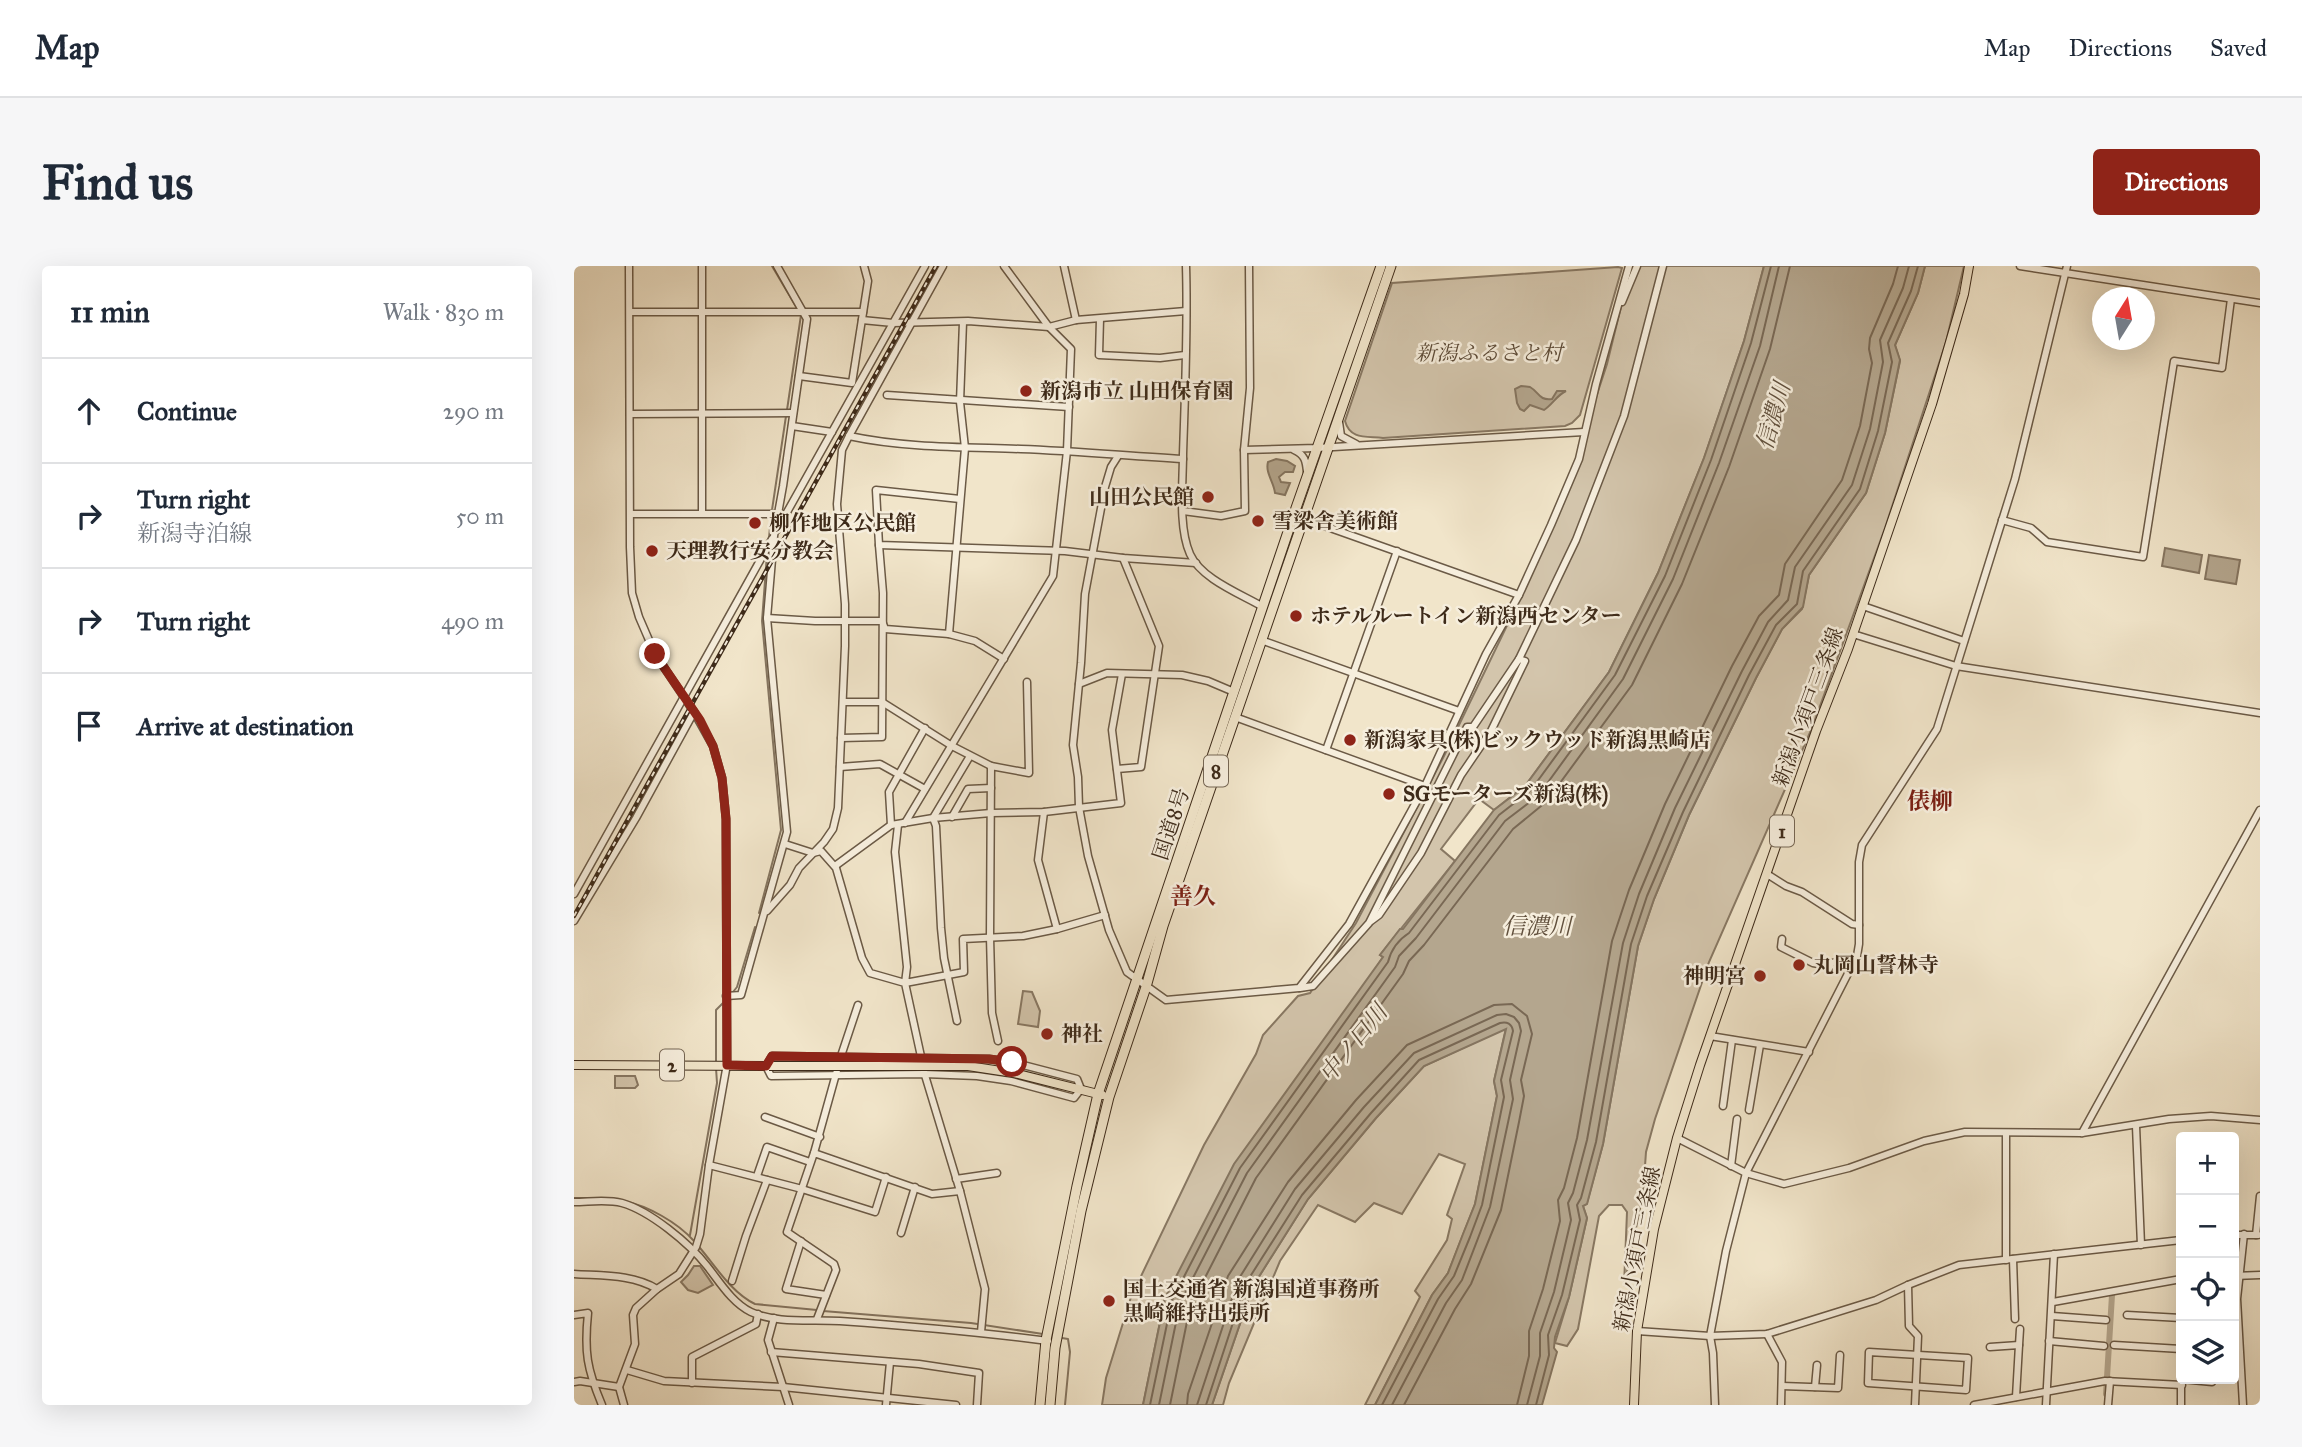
<!DOCTYPE html>
<meta charset="utf-8">
<style>
body{margin:0;font-family:"IM FELL Great Primer","Noto Serif JP",serif;background:#f6f6f7;color:#1f2937}
.controls{position:absolute;right:21px;bottom:21px;display:grid;overflow:hidden;border-radius:7px;box-shadow:0 7px 28px #0002}
.controls button{width:63px;height:63px;display:grid;place-items:center;padding:0;border:0;border-bottom:2px solid #e0e1e3;background:#fff;color:#1f2937;font:35px sans-serif}
.compass{position:absolute;left:1518px;top:21px;width:63px;height:63px;border-radius:50%;background:#fff;box-shadow:0 7px 28px #0002;rotate:11deg}
.stop{position:absolute;width:21px;height:21px;margin:-16px;border:5px solid #8f2418;border-radius:50%;background:#fff}
.stop.end{background:#8f2418;border-color:#fff;box-shadow:0 2px 7px #0008}
.list{margin:0;padding:0;list-style:none}
h2{display:flex;justify-content:space-between;align-items:center;height:91px;margin:0;padding:0 28px;font-size:30px}
h2 small{font-size:23px;font-weight:400;color:#747a83}
.list li{display:grid;grid-template-columns:46px 1fr auto;gap:21px;align-items:center;box-sizing:border-box;height:105px;padding:0 28px;border-top:2px solid #e0e1e3}
.list b{display:block;font-size:26px;white-space:nowrap}
.list p{margin:0;font-size:23px;white-space:nowrap;color:#747a83}
.list em{font-size:23px;font-style:normal;color:#747a83}
.icon{flex:none;width:38px;height:38px;fill:none;stroke:currentColor;stroke-width:2;stroke-linecap:round;stroke-linejoin:round}
.map{position:relative;flex:none;width:1686px;height:1139px;overflow:hidden;border-radius:7px}
header{display:flex;align-items:center;gap:42px;box-sizing:border-box;height:98px;padding:0 35px;background:#fff;border-bottom:2px solid #e0e1e3}
header strong{font-size:33px}
nav{display:flex;gap:38px;margin-inline-start:auto;font-size:24px}
.intro{display:flex;align-items:center;justify-content:space-between;box-sizing:border-box;height:168px;padding:0 42px}
h1{margin:0;font-size:49px}
.button{padding:18px 32px;border-radius:7px;background:#8f2418;color:#fff;font-size:24px;font-weight:700}
main{display:flex;gap:42px;padding:0 42px}
aside{flex:1;background:#fff;border-radius:7px;box-shadow:0 7px 28px #0002}
.map>svg:first-child{display:block}
.green{fill:#d3c5ac;stroke:#887863;stroke-width:2}
.water{fill:#b4a68e;stroke:#857560;stroke-width:2}
.lines{fill:none;stroke-linecap:round;stroke-linejoin:round}
.shore{stroke:#796854;stroke-width:2}
.stream{stroke:#857560;stroke-width:2}
.canal{stroke:#b4a68e;stroke-width:6}
.minor-casing{stroke:#6b5a46;stroke-width:9}
.major-casing{stroke:#3e2b1a;stroke-width:10}
.highway-casing{stroke:#3e2b1a;stroke-width:11}
.minor{stroke:#f6eedd;stroke-width:6}
.major{stroke:#f1e5ca;stroke-width:8}
.highway{stroke:#f1e5ca;stroke-width:9}
.rail-casing{stroke:#3e2b1a;stroke-width:4.5}
.rail{stroke:#f6eedd;stroke-width:2;stroke-dasharray:5;stroke-linecap:butt}
.major-bridge-casing{stroke:#3e2b1a;stroke-width:10;stroke-linecap:butt}
.major-bridge{stroke:#f1e5ca;stroke-width:8}
.route{stroke:#8f2418;stroke-width:9}
.poi-dot{fill:#8f2418;stroke:#f6eedd;stroke-width:2.5}
.labels{text-anchor:middle;stroke-width:5;stroke-linejoin:round;paint-order:stroke}
.shield{fill:#f6eedd;stroke:#756654;stroke-width:2}
.shield-label{font-size:19px;font-weight:bold;fill:#3e2b1a}
.park-label{font-size:21px;font-style:italic;fill:#5c4a37;stroke:#f6eedd}
.poi-label{font-size:21px;font-weight:bold;fill:#3e2b1a;stroke:#f6eedd;text-anchor:start}
.street-label{font-size:21px;fill:#3e2b1a;stroke:#f6eedd}
.water-label{font-size:23px;font-style:italic;fill:#61503d;stroke:#f6eedd}
.neighbourhood-label{font-size:23px;font-weight:bold;fill:#7a1f14;stroke:#f6eedd}
</style>
<header>
<strong>Map</strong>
<nav><a>Map</a><a>Directions</a><a>Saved</a></nav>
</header>
<div class="intro"><h1>Find us</h1><a class="button">Directions</a></div>
<main>
<aside>
<h2>11 min<small>Walk · 830 m</small></h2>
<ul class="list">
<li><svg class="icon" aria-label="ahead" viewBox="0 0 24 24"><path d="M12 20V5M6 11l6-6 6 6"/></svg><div><b>Continue</b></div><em>290 m</em></li>
<li><svg class="icon" aria-label="right" viewBox="0 0 24 24"><path d="M7 20v-9h11M14 6l5 5-5 5"/></svg><div><b>Turn right</b><p>新潟寺泊線</p></div><em>50 m</em></li>
<li><svg class="icon" aria-label="right" viewBox="0 0 24 24"><path d="M7 20v-9h11M14 6l5 5-5 5"/></svg><div><b>Turn right</b></div><em>490 m</em></li>
<li><svg class="icon" aria-label="arrive" viewBox="0 0 24 24"><path d="M6 21V4h12l-3 4 3 4H6"/></svg><div><b>Arrive at destination</b></div></li>
</ul>
</aside>
<div class="map">
<svg width="1686" height="1139" viewBox="0 0 1686 1139">
<rect width="100%" height="100%" fill="#f1e5ca"/>
<filter id="stains"><feTurbulence type="fractalNoise" baseFrequency=".00286" numOctaves="4"/><feColorMatrix values="0 0 0 0 .2 0 0 0 0 .09 0 0 0 0 .02 0 0 0 .5 -.17"/></filter>
<radialGradient id="worn" r=".72"><stop offset=".6" stop-color="#630" stop-opacity="0"/><stop offset="1" stop-color="#630" stop-opacity=".3"/></radialGradient>
<g class="green">
<polygon points="1057,0 1190,0 1170,75 1130,192 1084,307 1035,406 951,520 920,544 905,533 867,583 881,595 806,689 809,691 591,1032 569,1139 528,1139 532,1112 557,1031 630,879 682,788 689,769 724,730 736,727 782,657 870,490 940,345 987,238 1033,98"/>
<polygon points="1351,0 1390,0 1372,76 1311,262 1238,462 1135,696 1081,853 1072,886 1069,928 1050,1020 1053,946 1048,939 1035,939 1025,950 1004,1063 993,1080 981,1077 995,1031 1013,952 1009,940 1013,937 1029,878 1064,680 1080,633 1115,549 1182,412 1208,363 1228,343 1235,309 1292,227 1311,167 1326,95 1321,79 1344,27"/>
<path d="M 1044,1 L 1048,2 L 1006,149 L 998,157 L 991,160 L 809,172 C 793,170 776,174 771,155 L 818,17 Z"/>
<polygon points="449,725 458,726 466,745 464,761 444,758"/>
<polygon points="932,762 920,815 923,830 901,938 874,1007 858,1029 801,1139 791,1139 846,1031 841,1025 873,974 878,953 873,949 891,898 865,888 828,948 800,937 781,956 744,939 706,995 655,1117 649,1139 638,1139 679,1020 734,933 802,852 850,800"/>
<polygon points="41,810 61,810 64,819 61,822 41,822"/>
<polygon points="120,1000 126,1000 139,1019 124,1027 114,1024 107,1016 114,1009"/>
</g>
<g class="water">
<polygon points="1190,0 1351,0 1344,27 1321,79 1326,94 1311,167 1292,227 1235,309 1229,341 1208,363 1182,412 1115,549 1080,633 1064,680 1029,878 1013,938 1009,940 1013,952 995,1031 981,1071 980,1082 983,1086 968,1139 801,1139 858,1029 874,1007 889,968 901,938 923,830 920,815 932,763 850,800 802,852 734,933 679,1020 638,1139 569,1139 591,1032 660,898 809,691 806,689 826,663 829,663 920,544 951,520 1035,406 1084,307 1130,192 1170,75"/>
<path d="M 947,120 L 956,121 C 965,126 965,135 978,133 L 983,125 L 992,125 C 983,129 979,138 970,144 L 956,139 L 950,145 L 946,143 L 943,137 L 941,123 Z"/>
<path d="M 702,193 L 713,195 L 721,200 L 719,206 L 711,206 L 705,211 L 707,216 L 716,217 L 711,229 L 701,227 C 700,216 691,207 694,196 Z"/>
<polygon points="1591,282 1628,289 1625,307 1588,300"/>
<polygon points="1635,289 1666,294 1662,318 1631,313"/>
</g>
<g class="lines">
<g class="shore">
<path d="M 576,1139 L 598,1034 L 666,902 L 814,696 C 817,684 824,674 835,667 L 925,549 L 957,524 L 1041,409 L 1091,310 L 1137,194 L 1177,77 L 1197,0"/>
<polyline points="585,1139 606,1037 673,907 821,701 825,690 842,672 931,555 964,530 1049,413 1099,313 1145,197 1186,80 1205,0"/>
<polyline points="596,1139 616,1041 682,912 829,708 835,695 850,679 939,563 972,536 1058,419 1108,318 1155,201 1196,83 1216,0"/>
<polyline points="613,1139 614,1128 654,1010 714,916 782,834 833,779 920,739 938,738 953,750 958,768 947,814 950,830 945,856 927,944 897,1018 881,1043 830,1139"/>
<polyline points="623,1139 664,1014 721,923 790,841 840,787 923,749 932,748 940,751 945,757 947,765 936,814 939,833 916,941 888,1014 872,1037 818,1139"/>
<path d="M 632,1139 L 672,1017 L 728,929 L 797,847 L 845,794 L 926,757 C 933,755 938,758 939,765 L 927,814 L 930,831 L 908,939 L 896,971 L 880,1010 L 864,1033 L 808,1139"/>
<polyline points="943,1139 955,1090 955,1065 969,1023 986,955 984,934 990,922 1003,872 1038,675 1055,624 1091,538 1158,400 1185,350 1205,329 1211,298 1268,214 1286,160 1298,97 1295,83 1296,72 1319,18 1324,0"/>
<polyline points="953,1139 966,1090 966,1067 980,1026 997,954 994,937 999,927 1013,874 1049,677 1065,628 1101,542 1168,405 1194,356 1214,334 1221,301 1278,219 1296,163 1309,96 1306,74 1329,22 1335,0"/>
<polyline points="962,1139 975,1089 974,1069 988,1029 1006,954 1003,939 1007,932 1022,876 1057,678 1073,630 1109,546 1175,409 1202,359 1223,338 1229,305 1286,223 1304,165 1318,96 1314,77 1337,25 1344,0"/>
</g>
<g class="stream">
<polyline points="198,0 224,44"/>
<polyline points="213,144 227,49"/>
<polyline points="198,244 212,150"/>
<polyline points="195,272 197,250"/>
<polyline points="185,647 207,564 188,355 193,288"/>
<polyline points="159,726 163,721 181,661"/>
<polyline points="142,797 142,744 150,736"/>
<polyline points="0,932 20,932"/>
<path d="M 50,935 C 74,940 103,956 120,975"/>
<polyline points="116,969 143,817 142,802"/>
<path d="M 126,982 C 142,1001 158,1027 181,1038 L 243,1044"/>
<polyline points="249,1045 397,1057 469,1068"/>
<polyline points="488,1072 494,1073 496,1086 491,1139"/>
</g>
<polyline class="canal" points="1532,1128 1538,1029"/>
<defs>
<g id="minor">
<polyline points="128,0 128,247"/>
<path d="M 369,0 L 275,170 C 331,182 390,181 447,183 C 502,185 555,190 609,193"/>
<polyline points="490,0 502,54"/>
<path d="M 612,0 C 614,62 611,125 609,188 C 609,217 604,261 616,288 C 627,313 667,328 689,341"/>
<polyline points="1446,0 1686,37"/>
<polyline points="1048,36 1063,0"/>
<polyline points="56,46 289,46"/>
<polyline points="526,53 525,89 586,92 611,89"/>
<polyline points="288,54 319,57 394,55 475,61 502,54 612,45"/>
<polyline points="225,110 278,117 294,15 290,0"/>
<polyline points="313,129 495,141"/>
<polyline points="57,148 219,147"/>
<polyline points="765,156 767,170 782,178"/>
<polyline points="218,160 258,166"/>
<polyline points="670,184 743,182 1010,166"/>
<path d="M 720,184 C 731,189 732,195 733,206"/>
<polyline points="544,190 537,201 531,221 511,328 507,397 499,479 504,511 505,541 514,590 535,664 553,706 592,734 725,722 775,658 851,520 912,388 945,329 977,259 1005,193 1022,118 1055,0"/>
<polyline points="386,233 302,224 305,279 491,285 549,292 622,297"/>
<polyline points="609,245 647,250 671,245 670,184 676,122 675,0"/>
<polyline points="57,248 205,248"/>
<polyline points="728,252 945,329"/>
<polyline points="1428,254 1457,262 1473,276 1569,291 1600,95 1648,102 1657,33"/>
<polyline points="203,264 351,0"/>
<polyline points="1289,340 1390,375"/>
<polyline points="193,352 241,355 308,355 311,363 375,368 401,375 430,393"/>
<polyline points="375,368 391,182 386,136 389,56"/>
<polyline points="1279,368 1382,400 1686,447"/>
<polyline points="687,374 885,445"/>
<polyline points="505,418 533,407 608,409 634,415 660,426"/>
<polyline points="269,436 308,436 378,480 417,500"/>
<polyline points="661,451 851,520"/>
<polyline points="267,472 308,471 309,327 305,279"/>
<polyline points="752,484 823,285"/>
<polyline points="266,501 306,498 351,523"/>
<polyline points="543,503 567,501 585,380 549,292"/>
<polyline points="470,546 464,594 483,663"/>
<polyline points="378,551 394,523 417,522"/>
<polyline points="331,557 479,310 493,185 497,83 475,61 430,0"/>
<polyline points="317,559 315,526 351,462"/>
<polyline points="324,559 321,586 333,701 331,717 390,706 389,673 449,670 483,663 531,649"/>
<polyline points="211,578 239,587 247,585 262,602 288,692 296,707 331,717 348,795"/>
<polyline points="261,600 317,559 359,552 417,547 470,546 547,537 538,464 548,408"/>
<polyline points="1193,608 1212,620 1228,626 1278,658 1285,659"/>
<polyline points="0,628 198,273"/>
<polyline points="193,645 216,619 225,602 250,576 259,563 264,542 271,380 271,338 263,238 268,184 275,170"/>
<polyline points="0,655 62,552 120,446"/>
<polyline points="797,655 805,649 847,587 887,509 917,465 951,395 945,393"/>
<polyline points="1208,673 1207,681 1239,697 1250,699 1282,691"/>
<polyline points="726,722 739,720 795,657 893,461 899,461 945,393 1002,274 1050,150 1089,0"/>
<polyline points="152,730 167,729 213,566 193,352 200,270 209,220 233,53 203,0"/>
<polyline points="383,755 370,692 367,662 362,560 359,552 396,490"/>
<polyline points="1136,770 1235,786"/>
<polyline points="424,775 418,747 416,671 417,500 455,507 453,416"/>
<polygon points="198,790 415,793 438,796 503,813 507,823 500,832 437,815 403,810 350,808 197,810 192,800"/>
<polyline points="350,806 386,925 411,1023 407,1066"/>
<polyline points="1149,840 1158,774"/>
<polyline points="1175,844 1186,779"/>
<polyline points="191,851 246,871"/>
<polyline points="1562,860 1567,979"/>
<polyline points="1508,867 1686,544"/>
<polyline points="1103,872 1172,907 1210,918 1275,902 1350,875 1391,866 1508,867 1595,853 1637,850 1686,854"/>
<polyline points="240,887 267,790 284,739"/>
<polyline points="135,899 228,923 301,946 312,911"/>
<polyline points="1157,900 1163,853"/>
<polyline points="183,910 193,881 236,896"/>
<polyline points="382,913 423,907"/>
<path d="M 0,936 C 15,936 33,933 48,937 C 76,945 115,977 133,1000 C 145,1015 158,1037 177,1046 C 203,1058 238,1053 266,1055 C 336,1060 405,1066 474,1075"/>
<polyline points="327,967 341,921"/>
<polyline points="1660,969 1684,969"/>
<polyline points="1682,969 1686,930"/>
<polyline points="227,975 212,1023 252,1029"/>
<polyline points="1439,993 1441,1053"/>
<polyline points="1432,994 1432,867"/>
<path d="M 0,1008 C 28,1010 58,1008 83,1023"/>
<polyline points="1660,1010 1686,1009"/>
<polyline points="158,1015 172,970 193,914"/>
<polyline points="1334,1019 1335,1060 1344,1070 1341,1139"/>
<polyline points="1479,1036 1607,1013"/>
<path d="M 0,1049 L 14,1047 C 10,1086 13,1103 28,1139"/>
<polyline points="1553,1049 1607,1052"/>
<polyline points="1478,1050 1532,1054"/>
<polyline points="200,1052 194,1074 215,1139"/>
<polyline points="243,1053 262,1004 260,998 213,966 240,887 358,928 386,925"/>
<polyline points="1063,1065 1136,1070 1193,1068 1302,1034 1334,1019 1385,999 1607,974"/>
<polyline points="1193,1068 1208,1096 1207,1139"/>
<polyline points="1475,1075 1530,1080"/>
<polyline points="1445,1079 1446,1063"/>
<polyline points="1540,1079 1607,1083"/>
<polyline points="1416,1081 1445,1079 1442,1131"/>
<polyline points="197,1086 345,1098 405,1107 403,1139"/>
<polygon points="1295,1086 1394,1092 1392,1124 1294,1117"/>
<polyline points="53,1104 90,1115 209,1121 382,1139"/>
<polyline points="1607,1113 1638,1116 1638,1113"/>
<polyline points="0,1116 6,1115 45,1121"/>
<polyline points="118,1117 118,1091 182,1058 184,1048"/>
<polyline points="1208,1120 1264,1122 1266,1089"/>
<polyline points="1241,1121 1243,1099"/>
<polyline points="50,1139 45,1121 61,1078 59,1049 62,1042 83,1023 105,1008 122,981 126,968 135,899 153,798 152,553 148,512 139,480 120,446 81,388 65,351 58,327 56,281 55,0"/>
<polyline points="312,1139 316,1096"/>
<polyline points="1141,1139 1139,1087 1136,1070 1152,985 1172,907 1283,690 1285,678 1285,596 1288,579 1363,463 1441,213 1493,0"/>
<polyline points="1400,1139 1531,1115 1608,1119"/>
<polyline points="1472,1139 1480,988"/>
<polyline points="1534,1139 1536,1115"/>
<polyline points="1607,1139 1607,1116"/>
<polyline points="1669,1139 1663,1033 1670,968"/>
</g>
<g id="major">
<polyline points="0,799 195,800"/>
<polyline points="356,800 394,800 440,807 528,829"/>
<polyline points="1060,1139 1063,1065 1080,963 1103,872 1126,799 1242,465 1274,383 1358,138 1390,28 1395,0"/>
</g>
<g id="highway">
<polyline points="466,1139 472,1074 503,920 524,828 722,242 807,0"/>
<polyline points="476,1139 481,1082 507,945 535,831 572,721 589,660 817,0"/>
</g>
</defs>
<use href="#minor" class="minor-casing"/>
<use href="#major" class="major-casing"/>
<use href="#highway" class="highway-casing"/>
<use href="#minor" class="minor"/>
<use href="#major" class="major"/>
<use href="#highway" class="highway"/>
<defs>
<polyline id="rail" points="0,650 362,0"/>
</defs>
<use href="#rail" class="rail-casing"/>
<use href="#rail" class="rail"/>
<defs>
<polyline id="major-bridge" points="195,800 356,800"/>
</defs>
<use href="#major-bridge" class="major-bridge-casing"/>
<use href="#major-bridge" class="major-bridge"/>
</g>
<g class="lines">
<polyline class="route" points="81,388 126,454 139,480 148,512 152,553 153,799 192,800 198,790 415,793 438,796"/>
</g>
<g class="poi-dot">
<circle cx="452" cy="125" r="7"/>
<circle cx="634" cy="231" r="7"/>
<circle cx="684" cy="255" r="7"/>
<circle cx="181" cy="257" r="7"/>
<circle cx="78" cy="285" r="7"/>
<circle cx="722" cy="350" r="7"/>
<circle cx="776" cy="474" r="7"/>
<circle cx="815" cy="528" r="7"/>
<circle cx="1225" cy="699" r="7"/>
<circle cx="1186" cy="710" r="7"/>
<circle cx="473" cy="768" r="7"/>
<circle cx="535" cy="1035" r="7"/>
</g>
<g class="labels">
<g class="shield">
<rect x="630" y="489.5" width="24" height="31" rx="5"/>
<rect x="1196" y="549.5" width="24" height="31" rx="5"/>
<rect x="86" y="783.5" width="24" height="31" rx="5"/>
</g>
<g class="shield-label">
<text x="642" y="512">8</text>
<text x="1208" y="572">1</text>
<text x="98" y="806">2</text>
</g>
<g class="park-label">
<text x="915" y="94">新潟ふるさと村</text>
</g>
<g class="poi-label">
<text x="466" y="132">新潟市立 山田保育園</text>
<text x="620" y="238" text-anchor="end">山田公民館</text>
<text x="698" y="262">雪梁舎美術館</text>
<text x="195" y="264">柳作地区公民館</text>
<text x="92" y="292">天理教行安分教会</text>
<text x="736" y="357">ホテルルートイン新潟西センター</text>
<text x="790" y="481">新潟家具(株)ビックウッド新潟黒崎店</text>
<text x="829" y="535">SGモーターズ新潟(株)</text>
<text x="1239" y="706">丸岡山誓林寺</text>
<text x="1172" y="717" text-anchor="end">神明宮</text>
<text x="487" y="775">神社</text>
<text x="549" y="1030">国土交通省 新潟国道事務所<tspan x="549" dy="24">黒崎維持出張所</tspan></text>
</g>
<g class="street-label">
<text transform="translate(1234 441) rotate(-70)" y="7">新潟小須戸三条線</text>
<text transform="translate(597 558) rotate(-72)" y="7">国道8号</text>
<text transform="translate(1063 983) rotate(-79)" y="7">新潟小須戸三条線</text>
</g>
<g class="water-label">
<text transform="translate(1199 150) rotate(-74)" y="8">信濃川</text>
<text x="963" y="668">信濃川</text>
<text transform="translate(779 777) rotate(-51)" y="8">中ノ口川</text>
</g>
<g class="neighbourhood-label">
<text x="1356" y="543">俵柳</text>
<text x="619" y="638">善久</text>
</g>
</g>
<rect width="100%" height="100%" filter="url(#stains)"/>
<rect width="100%" height="100%" fill="url(#worn)"/>
</svg>
<div class="controls">
<button>+</button>
<button>−</button>
<button><svg class="icon" aria-label="locate" viewBox="0 0 24 24"><circle cx="12" cy="12" r="6"/><path d="M12 2v4M12 18v4M2 12h4M18 12h4"/></svg></button>
<button><svg class="icon" aria-label="layers" viewBox="0 0 24 24"><path d="M12 4l9 5-9 5-9-5zM3 14l9 5 9-5"/></svg></button>
</div>
<svg class="compass" viewBox="-18 -18 36 36"><path d="M0-13l5 13h-10z" fill="#e53935"/><path d="M0 13l5-13h-10z" fill="#747a83"/></svg>
<div class="stop" style="left:438px;top:796px"></div>
<div class="stop end" style="left:81px;top:388px"></div>
</div>
</main>
